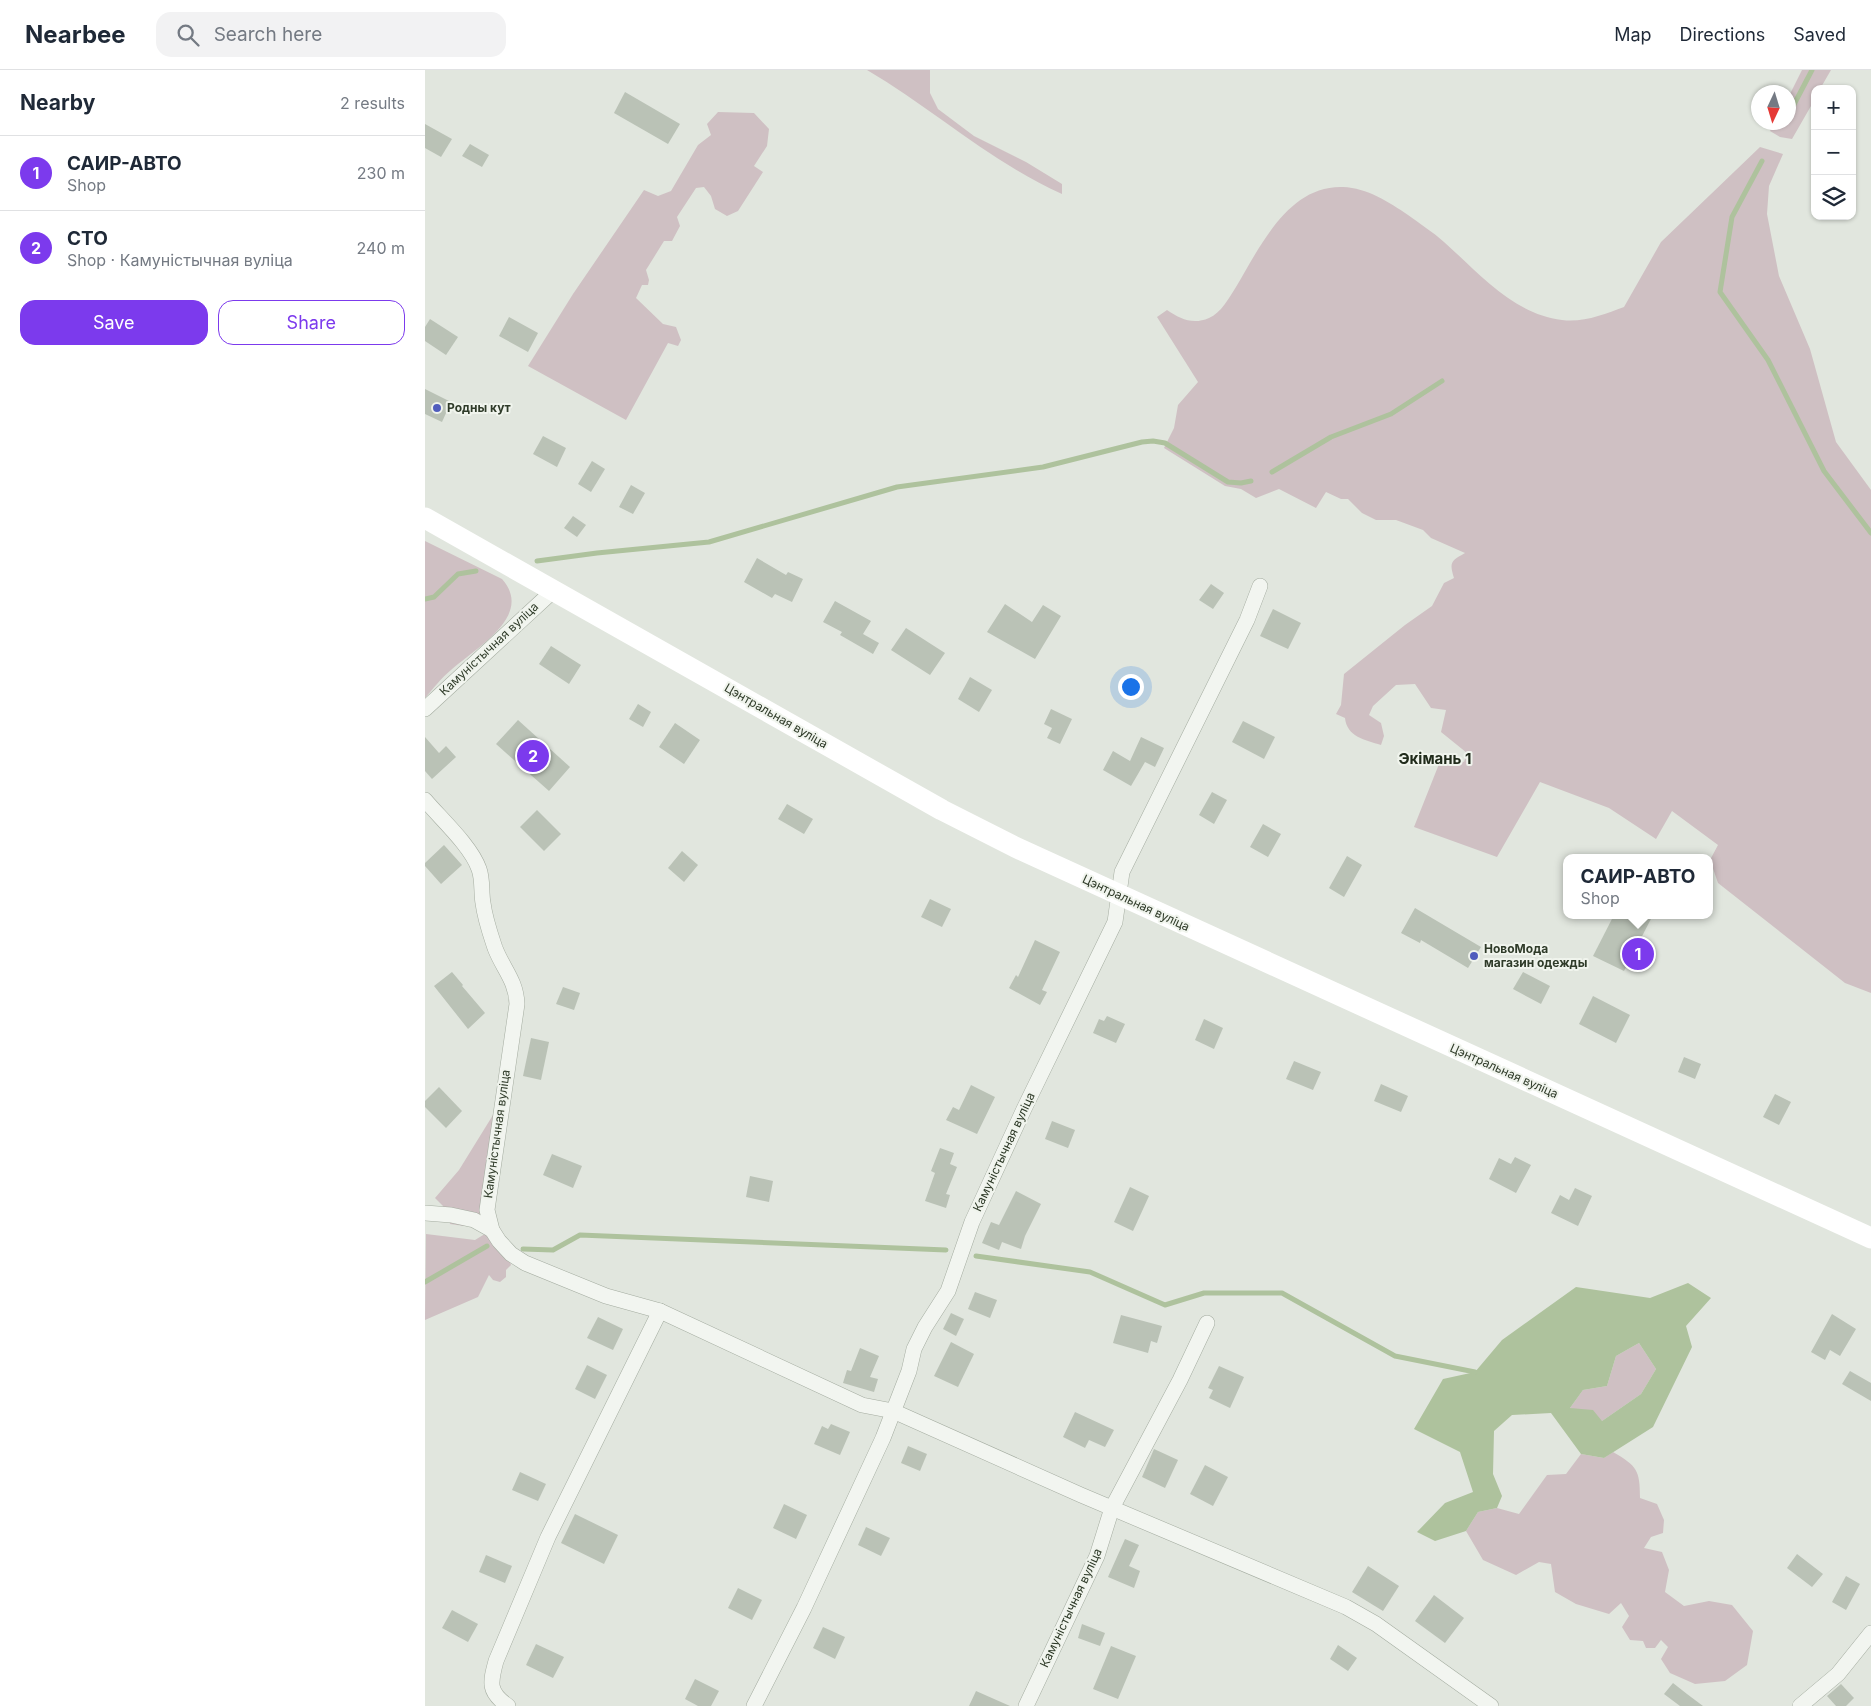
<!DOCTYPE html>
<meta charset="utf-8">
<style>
body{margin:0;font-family:Inter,sans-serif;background:#f2f2f3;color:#1f2937}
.controls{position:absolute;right:15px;top:15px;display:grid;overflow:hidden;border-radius:10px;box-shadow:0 1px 4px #0004}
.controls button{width:45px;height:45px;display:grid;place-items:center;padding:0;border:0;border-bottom:1px solid #e0e1e3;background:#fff;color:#1f2937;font:25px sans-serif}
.compass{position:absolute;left:1326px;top:15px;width:45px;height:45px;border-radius:50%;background:#fff;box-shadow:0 1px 4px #0004;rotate:184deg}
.you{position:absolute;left:705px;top:616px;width:18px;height:18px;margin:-12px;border:4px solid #fff;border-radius:50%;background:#1a73e8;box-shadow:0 0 0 8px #1a73e833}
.badge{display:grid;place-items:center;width:32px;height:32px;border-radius:50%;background:#7c3aed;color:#fff;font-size:16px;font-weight:700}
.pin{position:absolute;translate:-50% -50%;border:2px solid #fff;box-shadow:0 1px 5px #0006}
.popup{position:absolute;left:1138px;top:784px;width:150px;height:65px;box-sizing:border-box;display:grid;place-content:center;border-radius:10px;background:#fff;filter:drop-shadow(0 1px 4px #0005);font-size:16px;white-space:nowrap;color:#747a83}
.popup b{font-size:19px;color:#1f2937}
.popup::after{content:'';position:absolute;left:50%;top:100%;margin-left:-10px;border:10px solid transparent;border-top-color:#fff}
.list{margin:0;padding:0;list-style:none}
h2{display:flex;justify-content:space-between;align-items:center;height:65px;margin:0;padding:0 20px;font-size:21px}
h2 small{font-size:16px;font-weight:400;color:#747a83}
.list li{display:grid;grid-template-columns:32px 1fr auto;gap:15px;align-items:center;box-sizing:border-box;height:75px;padding:0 20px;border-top:1px solid #e0e1e3}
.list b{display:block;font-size:19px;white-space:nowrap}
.list p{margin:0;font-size:16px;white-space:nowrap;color:#747a83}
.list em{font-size:16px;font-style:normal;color:#747a83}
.actions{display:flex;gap:10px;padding:15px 20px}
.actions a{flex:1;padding:11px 0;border:1px solid #7c3aed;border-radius:15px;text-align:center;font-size:18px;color:#7c3aed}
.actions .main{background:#7c3aed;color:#fff}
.icon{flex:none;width:28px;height:28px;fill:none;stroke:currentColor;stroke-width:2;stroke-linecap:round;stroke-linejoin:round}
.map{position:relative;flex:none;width:1446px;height:1636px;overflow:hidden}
header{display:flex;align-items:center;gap:30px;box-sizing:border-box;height:70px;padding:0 25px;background:#fff;border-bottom:1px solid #e0e1e3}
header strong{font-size:24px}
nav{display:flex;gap:28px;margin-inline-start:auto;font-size:18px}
.search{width:350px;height:45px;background:#f2f2f3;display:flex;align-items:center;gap:12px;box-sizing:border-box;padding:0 18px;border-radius:15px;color:#747a83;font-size:19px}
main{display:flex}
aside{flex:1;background:#fff}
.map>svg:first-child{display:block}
.green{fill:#cfc0c3}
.water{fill:#aec29d;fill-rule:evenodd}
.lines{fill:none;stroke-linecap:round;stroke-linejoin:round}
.stream{stroke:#aec29d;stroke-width:5}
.building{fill:#bac2b6}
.street-casing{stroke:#a4aca0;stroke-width:16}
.street{stroke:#f2f5f0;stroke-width:15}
.secondary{stroke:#fff;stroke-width:21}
.poi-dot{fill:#505dbd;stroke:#f0f4ed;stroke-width:2}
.labels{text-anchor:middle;stroke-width:4;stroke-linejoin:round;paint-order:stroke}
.poi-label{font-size:12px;font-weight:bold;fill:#2f3b29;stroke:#f0f4ed;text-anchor:start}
.street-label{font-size:12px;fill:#2f3b29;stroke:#f0f4ed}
.quarter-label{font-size:15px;font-weight:bold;fill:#202b1b;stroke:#f0f4ed}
</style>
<header>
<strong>Nearbee</strong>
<div class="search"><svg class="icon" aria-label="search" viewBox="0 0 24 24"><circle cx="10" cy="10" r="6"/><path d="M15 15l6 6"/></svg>Search here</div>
<nav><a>Map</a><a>Directions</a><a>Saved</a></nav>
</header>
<main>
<aside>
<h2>Nearby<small>2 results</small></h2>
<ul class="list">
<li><span class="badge">1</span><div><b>САИР-АВТО</b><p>Shop</p></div><em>230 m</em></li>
<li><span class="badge">2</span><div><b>СТО</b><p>Shop · Камуністычная вуліца</p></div><em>240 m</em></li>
</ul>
<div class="actions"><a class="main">Save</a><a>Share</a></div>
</aside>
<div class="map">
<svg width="1446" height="1636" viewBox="0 0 1446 1636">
<rect width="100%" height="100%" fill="#e1e6de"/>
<g class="green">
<path d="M 442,0 L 505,0 L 505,23 L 513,39 L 549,66 L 601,92 L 637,114 L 637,124 C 566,92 508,39 442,0 Z"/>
<polygon points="1377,0 1406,0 1395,19 1390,19 1390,29 1367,69 1355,67 1345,61 1350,53 1364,52 1364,26"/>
<polygon points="293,42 329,43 344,59 342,76 329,96 338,102 313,141 302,146 290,139 286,126 279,117 271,118 252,147 255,156 247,171 239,171 221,200 224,210 223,215 217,215 211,228 238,254 251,257 256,270 253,276 243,273 201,350 103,296 148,224 219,120 233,126 246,121 273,75 286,65 282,54"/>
<path d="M 1335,77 L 1358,84 L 1344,116 L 1342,144 L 1354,206 L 1385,279 L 1411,372 L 1446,420 L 1446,923 L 1420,913 L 1293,813 L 1285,790 L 1293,775 L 1247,741 L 1231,769 L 1184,738 L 1115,712 L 1072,787 L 989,757 L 1016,689 L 1022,686 L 1039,692 L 1042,683 L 1016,662 L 1021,640 L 1006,638 L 990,614 L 971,615 L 948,636 L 944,645 L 956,653 L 959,666 L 956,675 C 940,670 922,667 920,648 L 911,644 L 916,635 L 919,604 L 980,555 L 1007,536 L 1019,513 L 1029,508 C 1024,492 1026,491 1040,483 L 1006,468 L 998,460 L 971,450 L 951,450 L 937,443 L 923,429 L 916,429 L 901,422 L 891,438 L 854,419 L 831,428 L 816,419 L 800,416 L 739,378 L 749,358 L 753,335 L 773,312 L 732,247 L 742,240 C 755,249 768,255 784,248 C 796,243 804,228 811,217 C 835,177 863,115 918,117 C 942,118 964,132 983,145 C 995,154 1008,162 1019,172 C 1054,203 1088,244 1137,250 C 1158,253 1180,244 1199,237 L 1236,172 Z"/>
<path d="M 0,471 L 77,509 C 110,546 49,579 26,600 C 16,608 8,619 0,628 Z"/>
<polygon points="70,1039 60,1118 86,1195 81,1200 81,1207 75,1212 68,1210 64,1205 53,1227 0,1250 1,1164 50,1170 63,1162 50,1154 39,1156 25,1154 23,1147 18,1143 18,1136 10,1128 34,1100 68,1045"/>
<polygon points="1214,1273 1231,1299 1216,1324 1177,1351 1145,1338 1158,1320 1182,1316 1191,1286"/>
<path d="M 1188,1382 C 1212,1396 1215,1400 1215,1428 L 1232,1434 L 1239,1450 L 1238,1463 L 1226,1467 L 1219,1478 L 1237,1482 L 1244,1500 L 1240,1522 L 1259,1536 L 1284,1531 L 1307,1535 L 1328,1561 L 1322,1595 L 1300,1611 L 1270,1614 L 1245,1603 L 1236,1589 L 1243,1577 L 1236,1570 L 1230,1578 L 1221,1578 L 1218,1571 L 1205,1570 L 1197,1557 L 1204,1546 L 1196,1533 L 1184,1544 L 1151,1534 L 1130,1522 L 1126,1494 L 1114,1492 L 1091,1505 L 1058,1490 L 1041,1461 L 1053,1442 L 1072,1438 L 1094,1444 L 1122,1405 L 1141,1404 L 1156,1384 L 1179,1388 Z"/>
</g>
<path class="water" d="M 1263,1213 L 1286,1228 L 1261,1256 L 1267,1277 L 1228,1357 L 1179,1388 L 1156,1384 L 1126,1343 L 1087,1345 L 1069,1361 L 1068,1404 L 1077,1426 L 1072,1438 L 1053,1442 L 1041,1461 L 1010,1471 L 992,1462 L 1020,1433 L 1048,1422 L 1035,1382 L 989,1359 L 1018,1309 L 1050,1302 L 1077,1270 L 1151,1217 L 1225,1228 ZM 1214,1273 L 1231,1299 L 1216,1324 L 1177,1351 L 1168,1340 L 1145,1338 L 1158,1320 L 1182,1316 L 1191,1286 Z"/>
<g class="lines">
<g class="stream">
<polyline points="1364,44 1387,0"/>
<polyline points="1337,91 1307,147 1295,222 1343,290 1399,401 1446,463"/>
<polyline points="847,402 906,367 966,344 1017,311"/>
<polyline points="112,491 172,483 284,472 472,417 618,397 717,372 728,371 740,373 803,412 816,413 826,411"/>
<polyline points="0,529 9,527 33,504 51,501"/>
<polyline points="98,1179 128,1180 155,1165 521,1180"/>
<polyline points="551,1186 665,1202 740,1235 779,1223 857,1223 970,1286 1050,1302"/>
<polyline points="0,1212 62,1176"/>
</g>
</g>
<g class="building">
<polygon points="200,22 255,54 243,74 189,43"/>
<polygon points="0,54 27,69 16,87 0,78"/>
<polygon points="45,74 64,85 57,97 37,86"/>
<polygon points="84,247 113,263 103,282 74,266"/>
<polygon points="5,249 33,267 21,285 0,271 0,257"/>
<polygon points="0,319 26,332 17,352 0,344"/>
<polygon points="118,366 141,378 132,397 108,384"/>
<polygon points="167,391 180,399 166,422 153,414"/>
<polygon points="206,415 220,423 208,444 194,437"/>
<polygon points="148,446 161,455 152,467 139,458"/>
<polygon points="332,488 361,505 363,502 378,509 367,532 350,524 347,528 319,512"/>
<polygon points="786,514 799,523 788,539 774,530"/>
<polygon points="410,531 446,551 438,564 454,573 448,584 415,565 417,562 398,552"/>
<polygon points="580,534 607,552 618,535 636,546 610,589 562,562"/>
<polygon points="848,539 876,553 863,579 835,566"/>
<polygon points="481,558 520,583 505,605 466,580"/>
<polygon points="126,576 156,595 144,614 114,594"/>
<polygon points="545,607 567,620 554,642 533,629"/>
<polygon points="213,634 226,642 218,657 204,649"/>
<polygon points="626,639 647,649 635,674 622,668 627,658 619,654"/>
<polygon points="93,650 145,697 124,721 71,674"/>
<polygon points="818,651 850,667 839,689 807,672"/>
<polygon points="250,653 275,670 259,694 234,677"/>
<polygon points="0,667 14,683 21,676 31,687 7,709 0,701"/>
<polygon points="716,667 739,678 730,697 720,692 706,716 678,700 688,681 705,691"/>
<polygon points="787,722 802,730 789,754 774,745"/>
<polygon points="362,734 388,749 379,764 353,749"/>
<polygon points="112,740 136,764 119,781 95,757"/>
<polygon points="838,754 856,764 843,787 825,777"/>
<polygon points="19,775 37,795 16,814 0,796 0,793"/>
<polygon points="257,781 273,795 259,812 243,798"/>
<polygon points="922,786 937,795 919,827 904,818"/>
<polygon points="505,829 526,839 517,857 496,847"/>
<polygon points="990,838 1056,877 1043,898 996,870 995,873 976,863"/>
<polygon points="1189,845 1228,845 1199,901 1168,886"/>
<polygon points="610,870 635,882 617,920 622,922 615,935 584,918 591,905 593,907"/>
<polygon points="27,902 38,915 37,916 60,943 43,959 9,916"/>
<polygon points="1098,902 1125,916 1116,934 1088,919"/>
<polygon points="138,917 155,923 149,940 131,934"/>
<polygon points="1168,926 1205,945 1191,973 1154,954"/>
<polygon points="682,946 700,954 691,973 668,963 674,949 679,951"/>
<polygon points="779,949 798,958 789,979 770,970"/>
<polygon points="106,968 124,972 116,1010 98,1006"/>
<polygon points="1259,987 1276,994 1270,1009 1253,1002"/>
<polygon points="869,991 896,1002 888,1020 861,1009"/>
<polygon points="956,1014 983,1026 976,1042 949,1031"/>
<polygon points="546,1015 570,1027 552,1064 521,1050 528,1037 534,1040"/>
<polygon points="14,1017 37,1041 21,1058 0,1037 0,1031"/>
<polygon points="1350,1024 1366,1032 1354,1055 1338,1047"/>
<polygon points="627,1051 650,1060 643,1078 620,1069"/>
<polygon points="515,1078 529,1083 525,1094 532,1097 521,1124 525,1125 521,1138 500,1131 510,1103 506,1101"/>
<polygon points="127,1084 157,1096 148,1118 118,1105"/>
<polygon points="1090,1087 1106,1095 1091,1123 1064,1109 1074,1088 1086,1094"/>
<polygon points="325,1106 348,1111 344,1132 321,1127"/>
<polygon points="705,1117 724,1126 708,1161 689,1152"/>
<polygon points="1150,1118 1167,1126 1153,1156 1126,1143 1135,1125 1144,1130"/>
<polygon points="591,1121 616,1134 600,1166 596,1179 577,1172 574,1180 557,1173 566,1152 574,1155"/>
<polygon points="550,1222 572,1230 565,1248 543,1239"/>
<polygon points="526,1243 539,1249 531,1266 518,1259"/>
<polygon points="1407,1244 1431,1259 1415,1286 1405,1280 1400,1290 1386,1282"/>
<polygon points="696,1245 737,1256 732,1273 726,1271 723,1283 688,1273"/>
<polygon points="173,1247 198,1259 188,1280 162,1268"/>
<polygon points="526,1272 549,1284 533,1317 509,1306"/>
<polygon points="435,1278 454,1286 445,1307 453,1309 449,1322 418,1313 422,1300 426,1301"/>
<polygon points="162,1295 182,1305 170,1329 150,1319"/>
<polygon points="794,1296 819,1307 805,1338 784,1328 788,1320 783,1318"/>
<polygon points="1425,1301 1446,1313 1446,1331 1417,1314"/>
<polygon points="650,1342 689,1360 680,1377 664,1370 660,1378 638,1367"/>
<polygon points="406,1354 425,1362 415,1385 389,1374 397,1356 403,1359"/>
<polygon points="483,1376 502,1384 495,1401 476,1393"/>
<polygon points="729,1379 753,1390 740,1418 717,1407"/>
<polygon points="780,1395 803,1407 788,1436 765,1424"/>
<polygon points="95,1402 121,1414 113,1431 87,1420"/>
<polygon points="359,1434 382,1445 371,1469 348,1458"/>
<polygon points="150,1444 193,1465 179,1494 136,1473"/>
<polygon points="441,1457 465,1468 456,1486 433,1475"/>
<polygon points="700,1469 714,1475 704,1496 715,1501 709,1518 683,1507"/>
<polygon points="1372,1484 1398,1504 1387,1517 1362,1498"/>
<polygon points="61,1485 87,1496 80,1513 54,1502"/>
<polygon points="943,1496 974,1516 958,1541 927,1522"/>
<polygon points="1421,1506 1435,1514 1421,1540 1407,1532"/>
<polygon points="313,1518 337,1530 327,1550 303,1538"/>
<polygon points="1009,1525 1039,1548 1020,1573 990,1551"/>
<polygon points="27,1540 53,1554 43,1572 17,1558"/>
<polygon points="657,1554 680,1563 675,1576 653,1568"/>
<polygon points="398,1557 420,1567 410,1589 388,1578"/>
<polygon points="111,1574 139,1587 128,1608 101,1595"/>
<polygon points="913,1575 932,1588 923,1601 905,1589"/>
<polygon points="686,1576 711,1586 693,1629 668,1619"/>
<polygon points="270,1609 294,1621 286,1636 273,1636 260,1629"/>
<polygon points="1248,1613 1262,1624 1278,1636 1255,1636 1239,1624"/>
<polygon points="1416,1614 1429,1628 1421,1636 1411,1636 1402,1626"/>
<polygon points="551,1621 585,1636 544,1636"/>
</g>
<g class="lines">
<defs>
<g id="street">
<polyline points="0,639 129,520"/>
<path d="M 0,730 C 16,749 46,776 54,799 C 58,810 56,822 58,833 C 60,849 65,863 70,878 C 78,899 91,910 92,934 L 62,1140 L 67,1160 L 74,1171 L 86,1184 L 100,1193 L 181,1226 L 235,1241 L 437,1335 L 468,1341 L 656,1425 L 921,1537 L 951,1554 L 1066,1636"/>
<polyline points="0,1143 26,1145 49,1150 67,1160"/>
<path d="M 83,1636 C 63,1622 65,1613 71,1591 L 123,1467 L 235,1241"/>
<polyline points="329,1636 379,1538 458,1368 484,1301 489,1279 500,1257 523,1221 547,1152 599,1039 690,852 697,802 822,550 835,516"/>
<polyline points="601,1636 672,1486 687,1438 755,1310 782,1253"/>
<polyline points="1375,1636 1413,1604 1446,1563"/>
</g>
</defs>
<use href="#street" class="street-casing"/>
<use href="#street" class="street"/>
<polyline class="secondary" points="0,448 517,740 590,777 1446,1168"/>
</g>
<g class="poi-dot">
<circle cx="12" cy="338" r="5"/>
<circle cx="1049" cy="886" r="5"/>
</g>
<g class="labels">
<g class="poi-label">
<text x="22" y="342">Родны кут</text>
<text x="1059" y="883">НовоМода<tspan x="1059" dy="14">магазин одежды</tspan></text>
</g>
<g class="street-label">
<text transform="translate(64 579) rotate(-43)" y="4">Камуністычная вуліца</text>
<text transform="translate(351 646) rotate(30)" y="4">Цэнтральная вуліца</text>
<text transform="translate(711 833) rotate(25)" y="4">Цэнтральная вуліца</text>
<text transform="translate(1079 1001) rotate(24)" y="4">Цэнтральная вуліца</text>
<text transform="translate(72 1064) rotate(-82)" y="4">Камуністычная вуліца</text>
<text transform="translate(579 1082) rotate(-65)" y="4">Камуністычная вуліца</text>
<text transform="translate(646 1538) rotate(-65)" y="4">Камуністычная вуліца</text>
</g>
<g class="quarter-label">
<text x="1010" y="694">Экімань 1</text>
</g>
</g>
</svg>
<div class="controls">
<button>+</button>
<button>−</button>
<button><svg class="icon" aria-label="layers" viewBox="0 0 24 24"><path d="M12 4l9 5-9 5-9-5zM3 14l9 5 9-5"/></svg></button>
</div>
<svg class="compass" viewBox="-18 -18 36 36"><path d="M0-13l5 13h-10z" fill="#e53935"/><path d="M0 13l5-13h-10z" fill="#747a83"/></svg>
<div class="you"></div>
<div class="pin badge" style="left:1213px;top:884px">1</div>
<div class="popup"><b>САИР-АВТО</b>Shop</div>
<div class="pin badge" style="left:108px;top:686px">2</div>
</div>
</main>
